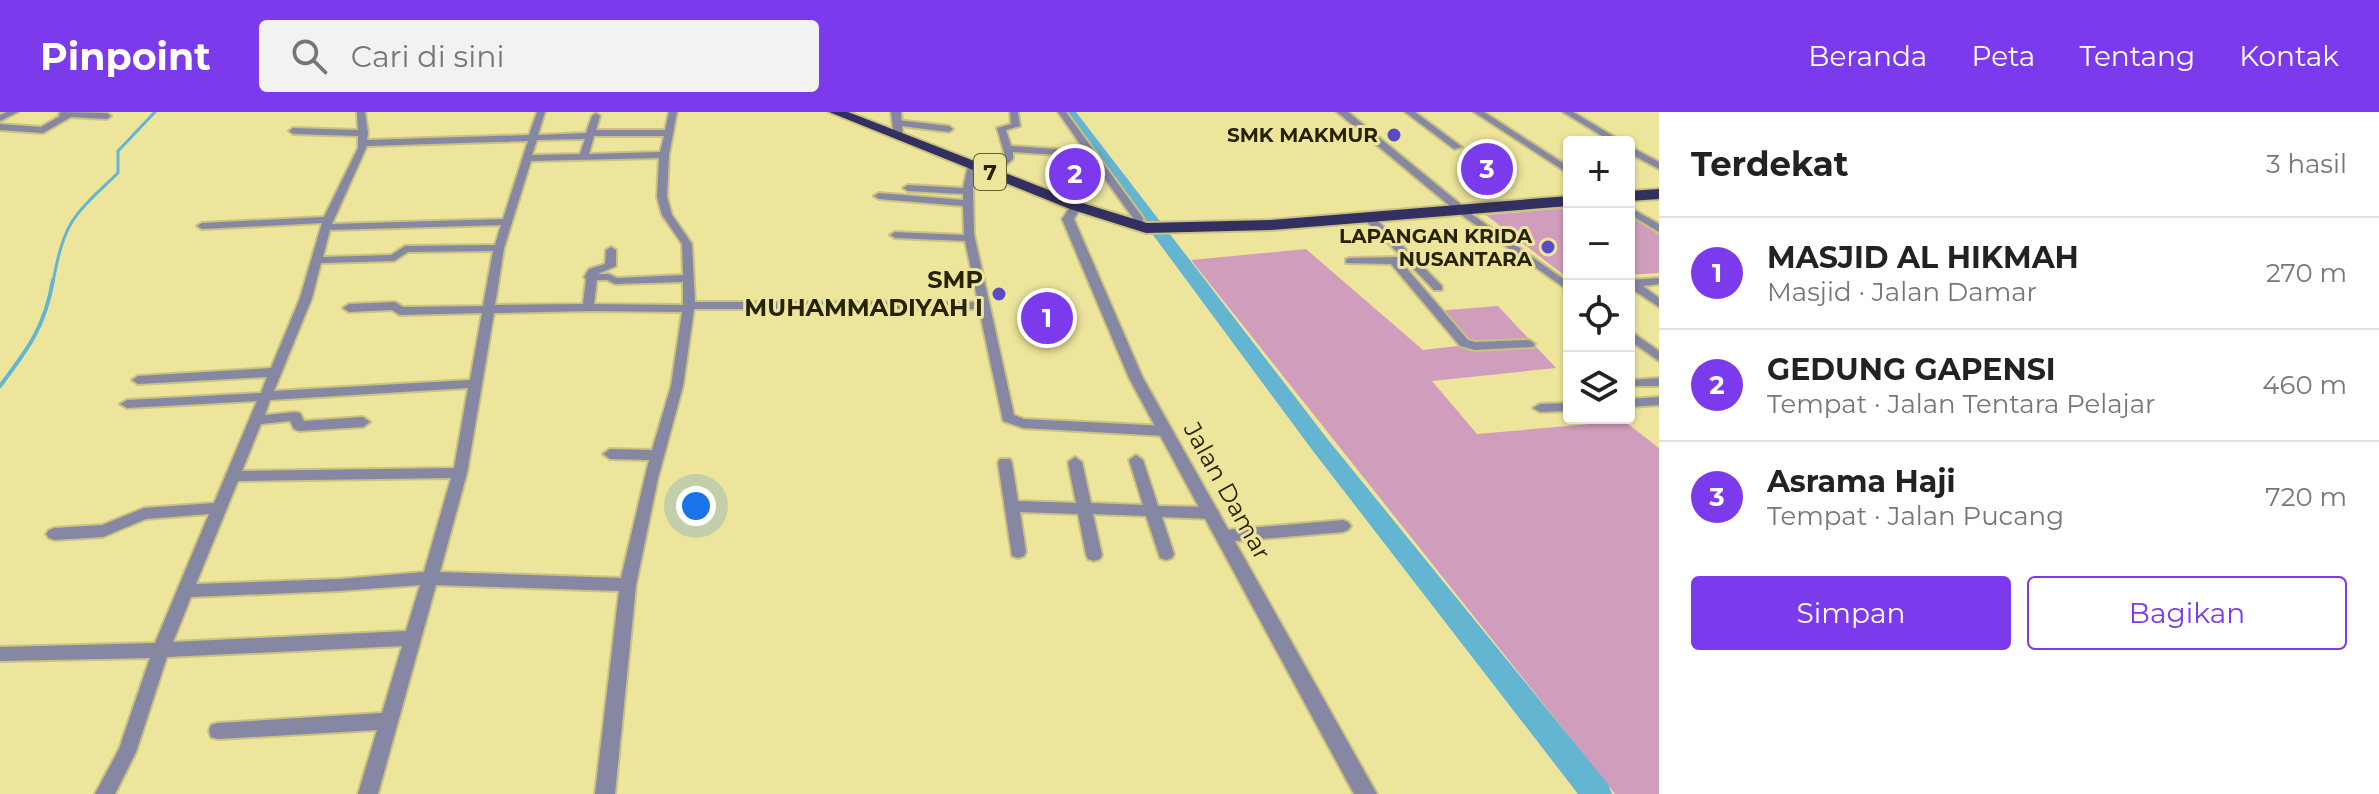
<!DOCTYPE html>
<html lang="id">
<meta charset="utf-8">
<style>
body{margin:0;font-family:Montserrat,sans-serif;background:#f2f2f2;color:#222}
.controls{position:absolute;right:24px;top:24px;display:grid;overflow:hidden;border-radius:8px;box-shadow:0 2px 6px #0004}
.controls button{width:72px;height:72px;display:grid;place-items:center;padding:0;border:0;border-bottom:2px solid #e0e0e0;background:#fff;color:#222;font:40px sans-serif}
.you{position:absolute;left:696px;top:394px;width:28px;height:28px;margin:-20px;border:6px solid #fff;border-radius:50%;background:#1a73e8;box-shadow:0 0 0 12px #1a73e833}
.badge{display:grid;place-items:center;width:52px;height:52px;border-radius:50%;background:#7c3aed;color:#fff;font-size:26px;font-weight:700}
.pin{position:absolute;translate:-50% -50%;border:4px solid #fff;box-shadow:0 2px 8px #0006}
.list{margin:0;padding:0;list-style:none}
h2{display:flex;justify-content:space-between;align-items:center;height:104px;margin:0;padding:0 32px;font-size:34px}
h2 small{font-size:26px;font-weight:400;color:#767676}
.list li{display:grid;grid-template-columns:52px 1fr auto;gap:24px;align-items:center;box-sizing:border-box;height:112px;padding:0 32px;border-top:2px solid #e0e0e0}
.list b{display:block;font-size:30px;white-space:nowrap}
.list p{margin:0;font-size:26px;white-space:nowrap;color:#767676}
.list em{font-size:26px;font-style:normal;color:#767676}
.actions{display:flex;gap:16px;padding:24px 32px}
.actions a{flex:1;padding:18px 0;border:2px solid #7c3aed;border-radius:8px;text-align:center;font-size:28px;color:#7c3aed}
.actions .main{background:#7c3aed;color:#fff}
.icon{flex:none;width:44px;height:44px;fill:none;stroke:currentColor;stroke-width:2;stroke-linecap:round;stroke-linejoin:round}
.map{position:relative;flex:none;width:1659px;height:682px;overflow:hidden}
header{display:flex;align-items:center;gap:48px;box-sizing:border-box;height:112px;padding:0 40px;background:#7c3aed;color:#fff}
header strong{font-size:38px}
nav{display:flex;gap:44px;margin-inline-start:auto;font-size:28px}
.search{width:560px;height:72px;background:#f2f2f2;display:flex;align-items:center;gap:20px;box-sizing:border-box;padding:0 28px;border-radius:8px;color:#767676;font-size:30px}
main{display:flex}
aside{flex:1;background:#fff}
.map>svg:first-child{display:block}
.green{fill:#d09ebc}
.lines{fill:none;stroke-linecap:round;stroke-linejoin:round}
.stream-far1{stroke:#63b5d1;stroke-width:3}
.stream{stroke:#63b5d1;stroke-width:4}
.river{fill:#63b5d1;fill-rule:evenodd}
.minor-casing{stroke:#cac281;stroke-width:4}
.tertiary-casing{stroke:#cac281;stroke-width:4}
.trunk-casing{stroke:#cac281;stroke-width:4}
.minor{fill:#8687a2;fill-rule:evenodd}
.tertiary{fill:#8687a2;fill-rule:evenodd}
.trunk{fill:#323060;fill-rule:evenodd}
.poi-dot{fill:#584bc3;stroke:#eee59c;stroke-width:3}
.labels{text-anchor:middle;stroke-width:6;stroke-linejoin:round;paint-order:stroke}
.far-poi-label{font-size:20px;font-weight:bold;fill:#262305;stroke:#eee59c;text-anchor:end}
.shield{fill:#eee59c;stroke:#625d32;stroke-width:2}
.shield-label{font-size:22px;font-weight:bold;fill:#262305}
.poi-label{font-size:24px;font-weight:bold;fill:#262305;stroke:#eee59c;text-anchor:end}
.street-label{font-size:24px;fill:#262305;stroke:#eee59c}
</style>
<header>
<strong>Pinpoint</strong>
<div class="search"><svg class="icon" aria-label="search" viewBox="0 0 24 24"><circle cx="10" cy="10" r="6"/><path d="M15 15l6 6"/></svg>Cari di sini</div>
<nav><a>Beranda</a><a>Peta</a><a>Tentang</a><a>Kontak</a></nav>
</header>
<main>
<div class="map">
<svg width="1659" height="682" viewBox="0 0 1659 682">
<rect width="100%" height="100%" fill="#eee59c"/>
<g class="green">
<polygon points="1569,96 1569,167 1486,103"/>
<polygon points="1629,103 1659,123 1659,161 1629,163"/>
<polygon points="1306,137 1423,238 1466,233 1435,199 1498,194 1556,256 1432,269 1477,322 1624,309 1659,336 1659,682 1615,682 1191,148"/>
</g>
<g class="lines">
<path class="stream-far1" d="M 53,170 C 64,108 74,103 118,61 L 118,39 L 155,0"/>
<path class="stream" d="M 0,274 C 28,237 45,215 53,168"/>
<polygon class="river" points="1062,0 1076,0 1329,329 1608,672 1612,682 1578,682 1313,339"/>
<defs>
<g id="minor">
<polygon points="7,0 18,0 0,9 0,3"/>
<polygon points="61,0 107,1 111,4 107,7 71,5 43,21 0,18 0,12 41,15 60,4 59,2"/>
<path d="M 357,0 L 365,0 L 368,21 L 367,28 L 529,23 L 537,0 L 545,0 L 538,23 L 586,21 L 592,4 L 596,1 L 600,4 L 596,18 L 665,18 L 669,0 L 677,0 L 669,43 L 667,85 L 672,103 L 692,132 L 695,190 L 978,190 L 965,129 L 895,126 L 890,123 L 895,120 L 964,123 L 963,94 L 879,87 L 874,84 L 879,81 L 963,88 L 963,82 L 908,79 L 903,76 L 908,73 L 963,76 L 968,54 L 976,52 L 973,76 L 974,122 L 1014,303 L 1024,307 L 1166,314 L 1173,319 L 1166,324 L 1023,316 L 1003,309 L 979,197 L 694,197 L 683,274 L 658,366 L 636,473 L 615,682 L 595,682 L 619,479 L 436,473 L 378,682 L 358,682 L 377,618 L 218,627 L 211,625 L 209,619 L 211,613 L 218,611 L 382,601 L 402,534 L 167,545 L 136,640 L 115,682 L 95,682 L 119,637 L 150,546 L 0,549 L 0,535 L 155,531 L 209,402 L 146,407 L 103,425 L 54,428 L 49,426 L 46,422 L 49,418 L 54,416 L 102,413 L 144,396 L 214,391 L 257,289 L 127,296 L 120,292 L 127,288 L 261,281 L 267,265 L 138,272 L 132,268 L 138,264 L 271,256 L 300,186 L 322,111 L 202,117 L 197,114 L 202,111 L 324,105 L 358,36 L 358,24 L 293,22 L 289,19 L 293,16 L 358,18 ZM 594,24 L 664,24 L 660,40 L 589,42 ZM 585,27 L 580,42 L 532,43 L 537,28 ZM 528,29 L 503,107 L 332,112 L 367,34 ZM 659,46 L 657,85 L 662,103 L 682,132 L 683,163 L 617,166 L 609,162 L 598,162 L 616,154 L 616,138 L 611,135 L 606,138 L 605,152 L 589,157 L 584,165 L 586,167 L 583,192 L 495,193 L 504,136 L 531,49 ZM 501,113 L 495,133 L 405,134 L 391,143 L 323,145 L 330,118 ZM 493,139 L 483,194 L 403,195 L 395,190 L 349,192 L 343,196 L 349,200 L 392,198 L 400,203 L 482,201 L 470,268 L 274,279 L 312,186 L 321,151 L 394,149 L 408,140 ZM 597,168 L 607,168 L 615,172 L 683,170 L 683,193 L 594,192 ZM 591,199 L 682,200 L 671,274 L 652,338 L 610,337 L 603,342 L 610,347 L 649,348 L 621,466 L 440,460 L 467,361 L 494,201 ZM 468,276 L 454,356 L 242,359 L 261,312 L 290,309 L 294,317 L 299,319 L 363,315 L 370,310 L 363,305 L 304,309 L 300,301 L 295,300 L 265,303 L 270,288 ZM 451,366 L 424,460 L 339,467 L 196,472 L 238,369 ZM 420,473 L 406,519 L 173,530 L 191,485 L 339,479 Z"/>
<polygon points="1010,0 1018,0 1020,14 1006,18 1011,34 1085,39 1058,0 1066,0 1143,106 1144,118 1136,118 1133,106 1089,45 1013,40 1013,47 995,63 989,63 989,59 1005,44 997,16 1011,12"/>
<polygon points="1405,0 1415,0 1462,35 1454,37"/>
<polygon points="1474,0 1484,0 1569,55 1569,62"/>
<polygon points="1563,0 1573,0 1623,30 1612,30"/>
<polygon points="897,8 949,14 953,17 949,20 894,13 894,9"/>
<polygon points="1629,34 1659,50 1659,57 1629,41"/>
<polygon points="1460,94 1569,171 1569,179 1456,99 1456,95"/>
<polygon points="1629,95 1659,112 1659,120 1629,102"/>
<polygon points="1370,104 1374,105 1442,174 1442,178 1434,178 1408,151 1402,151 1468,228 1475,230 1529,228 1535,232 1533,235 1475,238 1460,234 1391,152 1346,151 1346,147 1350,146 1402,145 1366,109 1365,107"/>
<polygon points="1659,166 1659,172 1643,174 1659,186 1659,195 1629,175 1629,168"/>
<polygon points="1629,218 1659,239 1659,249 1629,228"/>
<polygon points="1659,266 1659,274 1629,274 1629,268"/>
<polygon points="1659,285 1659,293 1629,295 1629,287"/>
<polygon points="1569,291 1569,299 1540,300 1533,296 1540,292"/>
<polygon points="1136,343 1143,348 1158,394 1212,395 1217,397 1219,401 1217,405 1212,407 1162,405 1174,442 1172,446 1166,448 1160,446 1146,404 1093,402 1102,443 1100,447 1094,449 1088,447 1086,443 1078,402 1020,400 1026,440 1024,444 1018,446 1012,444 998,351 1000,347 1010,347 1012,351 1018,389 1076,391 1068,350 1075,345 1082,350 1091,391 1143,393 1129,348"/>
<polygon points="1343,408 1348,410 1351,414 1348,418 1343,420 1225,430 1220,428 1217,424 1220,420 1225,418"/>
</g>
<g id="tertiary">
<polygon points="891,0 901,0 903,27 894,25"/>
<polygon points="1337,0 1348,0 1464,95 1464,99 1456,99"/>
<polygon points="1076,91 1082,94 1074,107 1143,266 1377,682 1354,682 1129,266 1062,107 1072,92"/>
</g>
<g id="trunk">
<polygon points="829,0 848,0 1082,91 1147,111 1271,108 1569,84 1569,94 1271,118 1146,121 1070,97"/>
<polygon points="1659,77 1659,87 1629,89 1629,79"/>
</g>
</defs>
<use href="#minor" class="minor-casing"/>
<use href="#tertiary" class="tertiary-casing"/>
<use href="#trunk" class="trunk-casing"/>
<use href="#minor" class="minor"/>
<use href="#tertiary" class="tertiary"/>
<use href="#trunk" class="trunk"/>
</g>
<g class="poi-dot">
<circle cx="1394" cy="23" r="8"/>
<circle cx="1548" cy="135" r="8"/>
<circle cx="999" cy="182" r="8"/>
</g>
<g class="labels">
<g class="far-poi-label">
<text x="1378" y="30">SMK MAKMUR</text>
<text x="1532" y="131">LAPANGAN KRIDA<tspan x="1532" dy="23">NUSANTARA</tspan></text>
</g>
<rect class="shield" x="974" y="42" width="32" height="36" rx="6"/>
<g class="shield-label">
<text x="990" y="68">7</text>
</g>
<g class="poi-label">
<text x="983" y="176">SMP<tspan x="983" dy="28">MUHAMMADIYAH I</tspan></text>
</g>
<g class="street-label">
<text transform="translate(1227 379) rotate(61)" y="8">Jalan Damar</text>
</g>
</g>
</svg>
<div class="controls">
<button>+</button>
<button>−</button>
<button><svg class="icon" aria-label="locate" viewBox="0 0 24 24"><circle cx="12" cy="12" r="6"/><path d="M12 2v4M12 18v4M2 12h4M18 12h4"/></svg></button>
<button><svg class="icon" aria-label="layers" viewBox="0 0 24 24"><path d="M12 4l9 5-9 5-9-5zM3 14l9 5 9-5"/></svg></button>
</div>
<div class="you"></div>
<div class="pin badge" style="left:1047px;top:206px">1</div>
<div class="pin badge" style="left:1075px;top:62px">2</div>
<div class="pin badge" style="left:1487px;top:57px">3</div>
</div>
<aside>
<h2>Terdekat<small>3 hasil</small></h2>
<ul class="list">
<li><span class="badge">1</span><div><b>MASJID AL HIKMAH</b><p>Masjid · Jalan Damar</p></div><em>270 m</em></li>
<li><span class="badge">2</span><div><b>GEDUNG GAPENSI</b><p>Tempat · Jalan Tentara Pelajar</p></div><em>460 m</em></li>
<li><span class="badge">3</span><div><b>Asrama Haji</b><p>Tempat · Jalan Pucang</p></div><em>720 m</em></li>
</ul>
<div class="actions"><a class="main">Simpan</a><a>Bagikan</a></div>
</aside>
</main>
